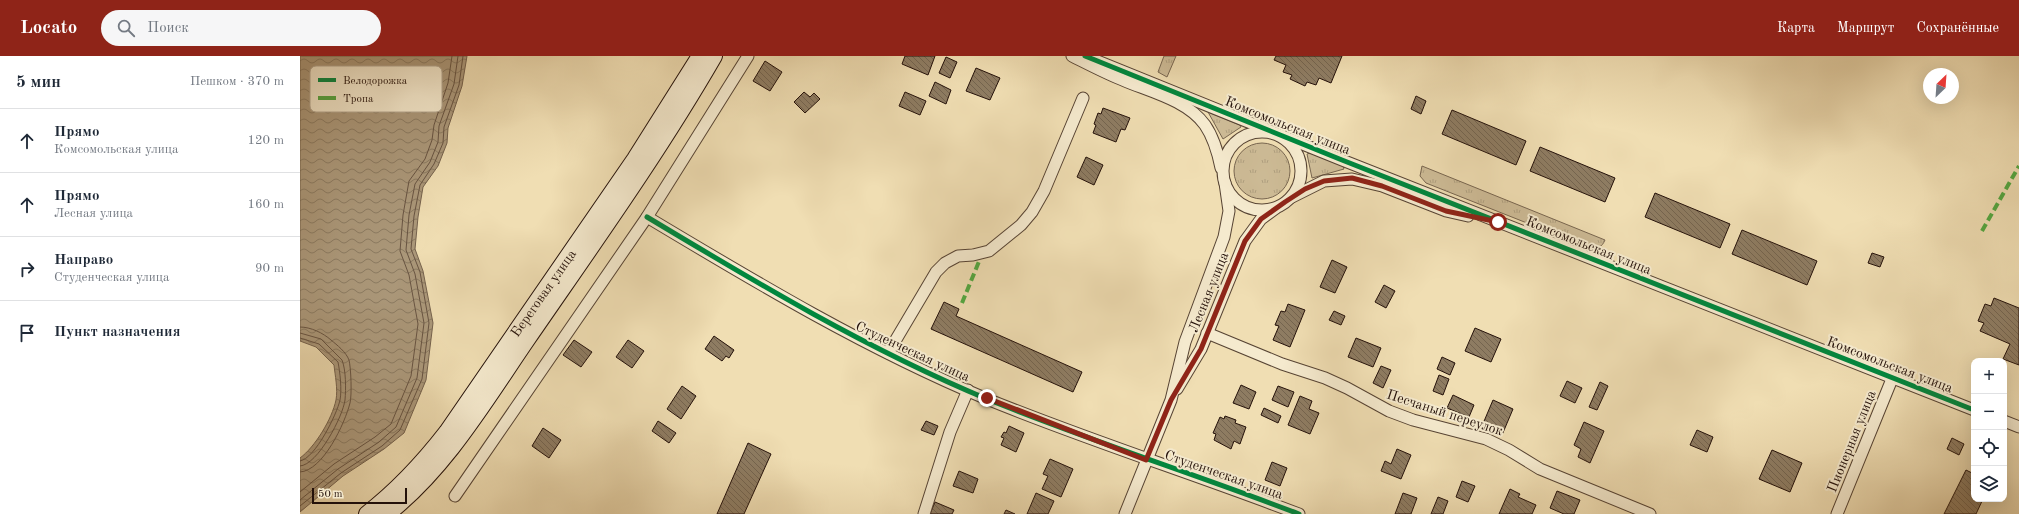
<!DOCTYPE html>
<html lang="ru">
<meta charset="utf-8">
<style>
body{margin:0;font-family:"Old Standard TT",serif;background:#f6f6f7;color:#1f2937}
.controls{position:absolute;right:12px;bottom:12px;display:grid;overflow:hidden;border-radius:8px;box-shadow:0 4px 16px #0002}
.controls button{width:36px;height:36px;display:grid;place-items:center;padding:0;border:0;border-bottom:1px solid #e0e1e3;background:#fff;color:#1f2937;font:20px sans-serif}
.compass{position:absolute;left:1623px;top:12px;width:36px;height:36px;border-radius:50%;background:#fff;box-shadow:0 4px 16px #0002;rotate:25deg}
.scale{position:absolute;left:12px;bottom:10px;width:95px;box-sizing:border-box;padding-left:4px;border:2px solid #24110a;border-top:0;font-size:11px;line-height:14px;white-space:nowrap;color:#24110a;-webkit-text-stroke:3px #f5eace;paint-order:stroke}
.stop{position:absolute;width:12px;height:12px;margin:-9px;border:3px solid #8f2418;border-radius:50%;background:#fff}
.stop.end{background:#8f2418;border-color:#fff;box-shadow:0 1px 4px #0008}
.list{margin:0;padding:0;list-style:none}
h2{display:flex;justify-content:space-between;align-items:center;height:52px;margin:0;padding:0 16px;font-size:17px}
h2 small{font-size:13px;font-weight:400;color:#747a83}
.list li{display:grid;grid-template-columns:26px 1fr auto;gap:12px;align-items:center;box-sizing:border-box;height:64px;padding:0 16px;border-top:1px solid #e0e1e3}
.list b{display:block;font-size:15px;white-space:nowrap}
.list p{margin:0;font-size:13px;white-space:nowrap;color:#747a83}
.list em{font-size:13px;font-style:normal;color:#747a83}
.icon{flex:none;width:22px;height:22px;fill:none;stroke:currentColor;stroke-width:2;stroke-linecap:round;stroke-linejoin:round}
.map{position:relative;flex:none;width:1719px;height:458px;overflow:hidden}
header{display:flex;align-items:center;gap:24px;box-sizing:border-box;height:56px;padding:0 20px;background:#8f2418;color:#fff}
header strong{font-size:19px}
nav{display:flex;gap:22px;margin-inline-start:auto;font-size:14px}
.search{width:280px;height:36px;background:#f6f6f7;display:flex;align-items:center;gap:10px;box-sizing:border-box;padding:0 14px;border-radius:22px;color:#747a83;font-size:15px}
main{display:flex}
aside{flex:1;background:#fff}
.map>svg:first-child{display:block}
.grass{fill:url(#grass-tufts);stroke:#786650}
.water{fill:url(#water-waves);stroke:#75624d}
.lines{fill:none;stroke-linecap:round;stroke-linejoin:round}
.shore{stroke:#685442;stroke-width:1}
.building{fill:url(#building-back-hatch);stroke:#24110a}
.minor-casing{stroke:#574434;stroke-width:13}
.secondary-casing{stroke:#24110a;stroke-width:18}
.minor{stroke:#f5eace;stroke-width:11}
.secondary{stroke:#f5eace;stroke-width:16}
.quiet{stroke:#53a841;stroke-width:4;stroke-dasharray:8 4;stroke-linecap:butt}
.cycleway-casing{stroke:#f5eace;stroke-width:8}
.cycleway{stroke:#00873e;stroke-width:5}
.route{stroke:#8f2418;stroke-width:5}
.labels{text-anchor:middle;stroke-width:4;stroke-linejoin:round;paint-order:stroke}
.street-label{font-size:14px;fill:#24110a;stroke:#f5eace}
.key{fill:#f5eace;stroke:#b6a993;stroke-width:1}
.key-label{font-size:11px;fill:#24110a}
</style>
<header>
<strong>Locato</strong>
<div class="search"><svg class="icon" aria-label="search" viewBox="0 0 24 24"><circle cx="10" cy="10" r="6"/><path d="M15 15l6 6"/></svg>Поиск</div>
<nav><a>Карта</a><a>Маршрут</a><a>Сохранённые</a></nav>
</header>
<main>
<aside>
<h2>5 мин<small>Пешком · 370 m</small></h2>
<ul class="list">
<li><svg class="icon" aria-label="ahead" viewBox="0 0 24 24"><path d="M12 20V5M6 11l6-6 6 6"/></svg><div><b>Прямо</b><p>Комсомольская улица</p></div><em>120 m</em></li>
<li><svg class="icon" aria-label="ahead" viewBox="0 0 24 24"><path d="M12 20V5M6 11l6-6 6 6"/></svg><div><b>Прямо</b><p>Лесная улица</p></div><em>160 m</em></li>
<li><svg class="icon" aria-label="right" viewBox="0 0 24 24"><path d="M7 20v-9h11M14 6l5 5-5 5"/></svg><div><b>Направо</b><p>Студенческая улица</p></div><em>90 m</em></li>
<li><svg class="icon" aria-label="arrive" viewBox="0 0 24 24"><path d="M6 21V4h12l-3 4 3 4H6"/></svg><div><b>Пункт назначения</b></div></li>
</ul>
</aside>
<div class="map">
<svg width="1719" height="458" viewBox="0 0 1719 458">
<defs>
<pattern id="grass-tufts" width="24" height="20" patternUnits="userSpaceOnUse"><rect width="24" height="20" fill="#cdbb96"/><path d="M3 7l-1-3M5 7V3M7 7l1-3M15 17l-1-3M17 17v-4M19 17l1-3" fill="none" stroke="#b0a080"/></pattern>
<pattern id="water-waves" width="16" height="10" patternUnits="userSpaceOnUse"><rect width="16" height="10" fill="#ab987a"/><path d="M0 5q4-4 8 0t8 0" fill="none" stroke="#8b7b62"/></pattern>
<pattern id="building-back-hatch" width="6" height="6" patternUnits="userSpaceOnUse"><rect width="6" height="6" fill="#8e7c62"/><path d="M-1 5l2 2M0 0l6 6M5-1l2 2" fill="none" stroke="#74644f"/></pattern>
</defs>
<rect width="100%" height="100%" fill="#f0deb3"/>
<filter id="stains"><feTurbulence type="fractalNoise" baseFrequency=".005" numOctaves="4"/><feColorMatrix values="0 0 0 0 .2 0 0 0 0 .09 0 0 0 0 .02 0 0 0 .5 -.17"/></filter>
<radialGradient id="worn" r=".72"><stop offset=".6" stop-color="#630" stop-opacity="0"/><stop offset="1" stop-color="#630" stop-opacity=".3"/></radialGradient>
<g class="grass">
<polygon points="864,0 876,0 867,21 858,16"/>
<polygon points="908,56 940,69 941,71 923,83"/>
<circle cx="962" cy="115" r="28"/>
<polygon points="1010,97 1043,110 1044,113 1012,122 1007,98"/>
<path d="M 1122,110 L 1305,184 C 1302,191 1298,193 1290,192 L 1126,127 L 1120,120 Z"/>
</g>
<path class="water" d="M 0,0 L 167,0 L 162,30 L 148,72 L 147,87 L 138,110 L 123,131 L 118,161 L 115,193 L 123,215 L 133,267 L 126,324 L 104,377 L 84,393 L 43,420 L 0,456 L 0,402 C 15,391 32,363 36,344 C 38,333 35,319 34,309 L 16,291 L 0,285 Z"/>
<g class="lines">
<g class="shore">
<path d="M 0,271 C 11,271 23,277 31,284 C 37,289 46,296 49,304 C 51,312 52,339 50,347 C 45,367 23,415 0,416"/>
<path d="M 0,277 L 21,283 L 42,304 C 46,314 46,333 45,344 C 43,360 18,409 0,410"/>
<path d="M 0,282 L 19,288 L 38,306 C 40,316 42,334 40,344 C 37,358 15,403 0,405"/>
<polyline points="0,436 34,408 75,381 91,368 111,320 118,268 109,219 100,195 103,159 109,125 125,103 132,84 134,69 148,27 152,0"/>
<polyline points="0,444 38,413 79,386 96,371 117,322 124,267 115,218 106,194 109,159 115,128 130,106 138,86 139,70 154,28 158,0"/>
<polyline points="0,450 41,417 82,390 100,374 122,323 129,267 120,216 111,193 114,160 120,129 134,108 143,87 144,71 159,29 163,0"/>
</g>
</g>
<g class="building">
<polygon points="605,0 635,0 628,19 602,8"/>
<polygon points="976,0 1042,0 1031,27 1019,22 1016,29 1007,26 1005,30 990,23 992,19 983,16 986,9 974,4"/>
<polygon points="646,1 657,6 650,22 639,17"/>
<polygon points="465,5 482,16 470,35 453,25"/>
<polygon points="676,12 700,22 690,44 666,35"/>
<polygon points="635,26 651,34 646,48 629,40"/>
<polygon points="504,36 510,41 514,37 520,43 505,57 494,46"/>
<polygon points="605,36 626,45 620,59 599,50"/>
<polygon points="1116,40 1126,45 1121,58 1111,53"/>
<polygon points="803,52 830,62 825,74 821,73 816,86 793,77 796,69 794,68 798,57 801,58"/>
<polygon points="1152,54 1226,85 1216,109 1142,78"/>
<polygon points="1240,91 1315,122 1305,146 1230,115"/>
<polygon points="786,101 803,109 794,129 777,121"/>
<polygon points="1355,137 1430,168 1420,192 1345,161"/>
<polygon points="1442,174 1517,205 1507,229 1432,198"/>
<polygon points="1572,197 1584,201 1580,211 1568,207"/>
<polygon points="1032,204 1047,211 1035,237 1020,231"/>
<polygon points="1084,229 1095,235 1086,252 1075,246"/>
<polygon points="1694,242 1719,252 1719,309 1703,303 1710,288 1680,275 1684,267 1678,265 1685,248 1691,250"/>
<polygon points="644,246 659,253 656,260 782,316 773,336 631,273"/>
<polygon points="988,248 1005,254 990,291 973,284 979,270 975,269 981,255 985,256"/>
<polygon points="1034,255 1045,260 1041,269 1029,264"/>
<polygon points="1175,272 1201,283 1191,306 1165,295"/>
<polygon points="414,280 434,294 429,302 426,300 422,305 405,293"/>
<polygon points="1056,282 1081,292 1073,311 1048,301"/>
<polygon points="274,284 292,296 281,311 263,299"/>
<polygon points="328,284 344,295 332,312 316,301"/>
<polygon points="1142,301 1155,307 1150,319 1137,313"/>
<polygon points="1081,310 1091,314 1083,332 1073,327"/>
<polygon points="1139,319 1149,323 1143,339 1133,335"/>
<polygon points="1267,325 1282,332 1275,347 1260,340"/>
<polygon points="1300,326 1308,330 1297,354 1289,351"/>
<polygon points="941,329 956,336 949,353 933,347"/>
<polygon points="382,330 396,340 381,363 367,353"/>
<polygon points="978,330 994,336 988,351 972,344"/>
<polygon points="1153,339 1174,349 1169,361 1147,352"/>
<polygon points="1000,340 1012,345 1009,353 1019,357 1010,378 988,369"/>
<polygon points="1193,344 1213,353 1202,379 1182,370"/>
<polygon points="964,352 981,360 978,367 961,359"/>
<polygon points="925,360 936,364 935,367 946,371 940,388 934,385 931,393 914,384 916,378 913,377 920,361 924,363"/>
<polygon points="358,365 376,377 369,387 352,375"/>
<polygon points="626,365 638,370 634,379 621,374"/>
<polygon points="1284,366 1304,375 1290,407 1278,401 1281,393 1274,389"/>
<polygon points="709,370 724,377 716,396 701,389 704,382 701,381 704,376 706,377"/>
<polygon points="243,372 261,384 249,402 232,390"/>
<polygon points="1397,374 1413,381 1407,396 1390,389"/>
<polygon points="1652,382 1664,388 1659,399 1647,393"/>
<polygon points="448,387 471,398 444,458 417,458"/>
<polygon points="1097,393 1111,399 1101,423 1081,415 1085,405 1091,408"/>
<polygon points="1472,394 1502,407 1490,436 1459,423"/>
<polygon points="750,403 773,413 761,441 742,433 748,420 743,418"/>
<polygon points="972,406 987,412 980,430 965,424"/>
<polygon points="1666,414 1674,418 1674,443 1683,443 1676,458 1644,458"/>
<polygon points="659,415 678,423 673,437 653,430"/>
<polygon points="1162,425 1175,430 1168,446 1156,441"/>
<polygon points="1210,433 1220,438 1218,441 1236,449 1232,458 1199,458"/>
<polygon points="1257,435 1280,444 1274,458 1264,458 1250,452"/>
<polygon points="736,437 754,445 748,458 727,458"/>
<polygon points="1103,437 1117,442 1111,458 1095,458"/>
<polygon points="1138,441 1148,445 1143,458 1131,458"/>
<polygon points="635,446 654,454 652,458 630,458"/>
<polygon points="706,454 715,458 704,458"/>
</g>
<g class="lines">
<defs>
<g id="minor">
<path d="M 772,0 C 790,9 807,18 825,25 C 852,36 888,45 905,69 C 914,82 918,97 921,112"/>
<polyline points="785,0 1042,104 1674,354"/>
<circle cx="962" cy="115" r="39"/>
<polyline points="992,141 1024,125 1052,123 1082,130 1146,155 1168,160"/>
<path d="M 347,161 C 457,227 567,293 687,343 C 790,385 895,418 999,458"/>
<polyline points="907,277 982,308 1025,322 1047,332 1089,355 1113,364 1186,383 1209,394 1240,413 1350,458"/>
<polyline points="588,297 636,216 645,207 658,200 673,199 689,195 721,169 732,156 744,135 783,42"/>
<polyline points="877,333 901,293 945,185 961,163 976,152"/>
<polyline points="1704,365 1719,371"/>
<polyline points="155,440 347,161 448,0"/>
<polyline points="624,458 650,376 668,334"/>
<polyline points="825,458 871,344 885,286 924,181 929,155 925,127"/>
<polyline points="1537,458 1592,323"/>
</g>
<g id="secondary">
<path d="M 67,458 C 98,434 123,407 147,376 L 335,103 L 400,0"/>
<path d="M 87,458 C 146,412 186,343 228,282 C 292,189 358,97 414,0"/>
</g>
</defs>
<use href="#minor" class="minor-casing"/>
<use href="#secondary" class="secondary-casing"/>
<use href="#minor" class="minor"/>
<use href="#secondary" class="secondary"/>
<g class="quiet">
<polyline points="1682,175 1719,110"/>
<polyline points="662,247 680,203"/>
</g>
<defs>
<g id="cycleway">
<polyline points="785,0 1042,104 1674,354"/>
<path d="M 347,161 C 457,227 567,293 687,343 C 790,385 895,418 999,458"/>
</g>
</defs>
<use href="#cycleway" class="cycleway-casing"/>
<use href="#cycleway" class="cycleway"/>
</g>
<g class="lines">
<polyline class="route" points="687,342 846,404 871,344 901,293 945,185 961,163 985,146 1005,133 1024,125 1052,122 1082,130 1146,155 1198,166"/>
</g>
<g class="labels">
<g class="street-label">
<text transform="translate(988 69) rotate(22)" y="5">Комсомольская улица</text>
<text transform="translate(1289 189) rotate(22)" y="5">Комсомольская улица</text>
<text transform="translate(908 236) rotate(-68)" y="5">Лесная улица</text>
<text transform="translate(243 237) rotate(-55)" y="5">Береговая улица</text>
<text transform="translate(613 295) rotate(25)" y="5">Студенческая улица</text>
<text transform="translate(1590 308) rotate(21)" y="5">Комсомольская улица</text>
<text transform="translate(1145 356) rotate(18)" y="5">Песчаный переулок</text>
<text transform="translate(1551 385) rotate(-68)" y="5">Пионерная улица</text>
<text transform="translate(924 418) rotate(19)" y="5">Студенческая улица</text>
</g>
</g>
<rect x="10" y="10" width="132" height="46" rx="6" class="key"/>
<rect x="18" y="22" width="18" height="4" fill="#00873e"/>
<rect x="18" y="40" width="18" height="4" fill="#53a841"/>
<g class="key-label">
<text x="43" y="28">Велодорожка</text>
<text x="43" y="46">Тропа</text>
</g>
<rect width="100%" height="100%" filter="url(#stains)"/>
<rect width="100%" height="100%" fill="url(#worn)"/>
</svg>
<div class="controls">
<button>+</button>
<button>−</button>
<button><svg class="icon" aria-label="locate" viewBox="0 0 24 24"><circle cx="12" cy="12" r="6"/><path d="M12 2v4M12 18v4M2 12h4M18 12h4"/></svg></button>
<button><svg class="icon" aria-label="layers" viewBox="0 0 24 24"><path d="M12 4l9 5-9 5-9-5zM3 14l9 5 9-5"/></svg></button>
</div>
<svg class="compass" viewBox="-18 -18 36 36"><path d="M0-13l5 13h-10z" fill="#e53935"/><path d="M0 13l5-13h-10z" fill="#747a83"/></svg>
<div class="scale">50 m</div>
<div class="stop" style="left:1198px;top:166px"></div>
<div class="stop end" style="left:687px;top:342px"></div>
</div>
</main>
